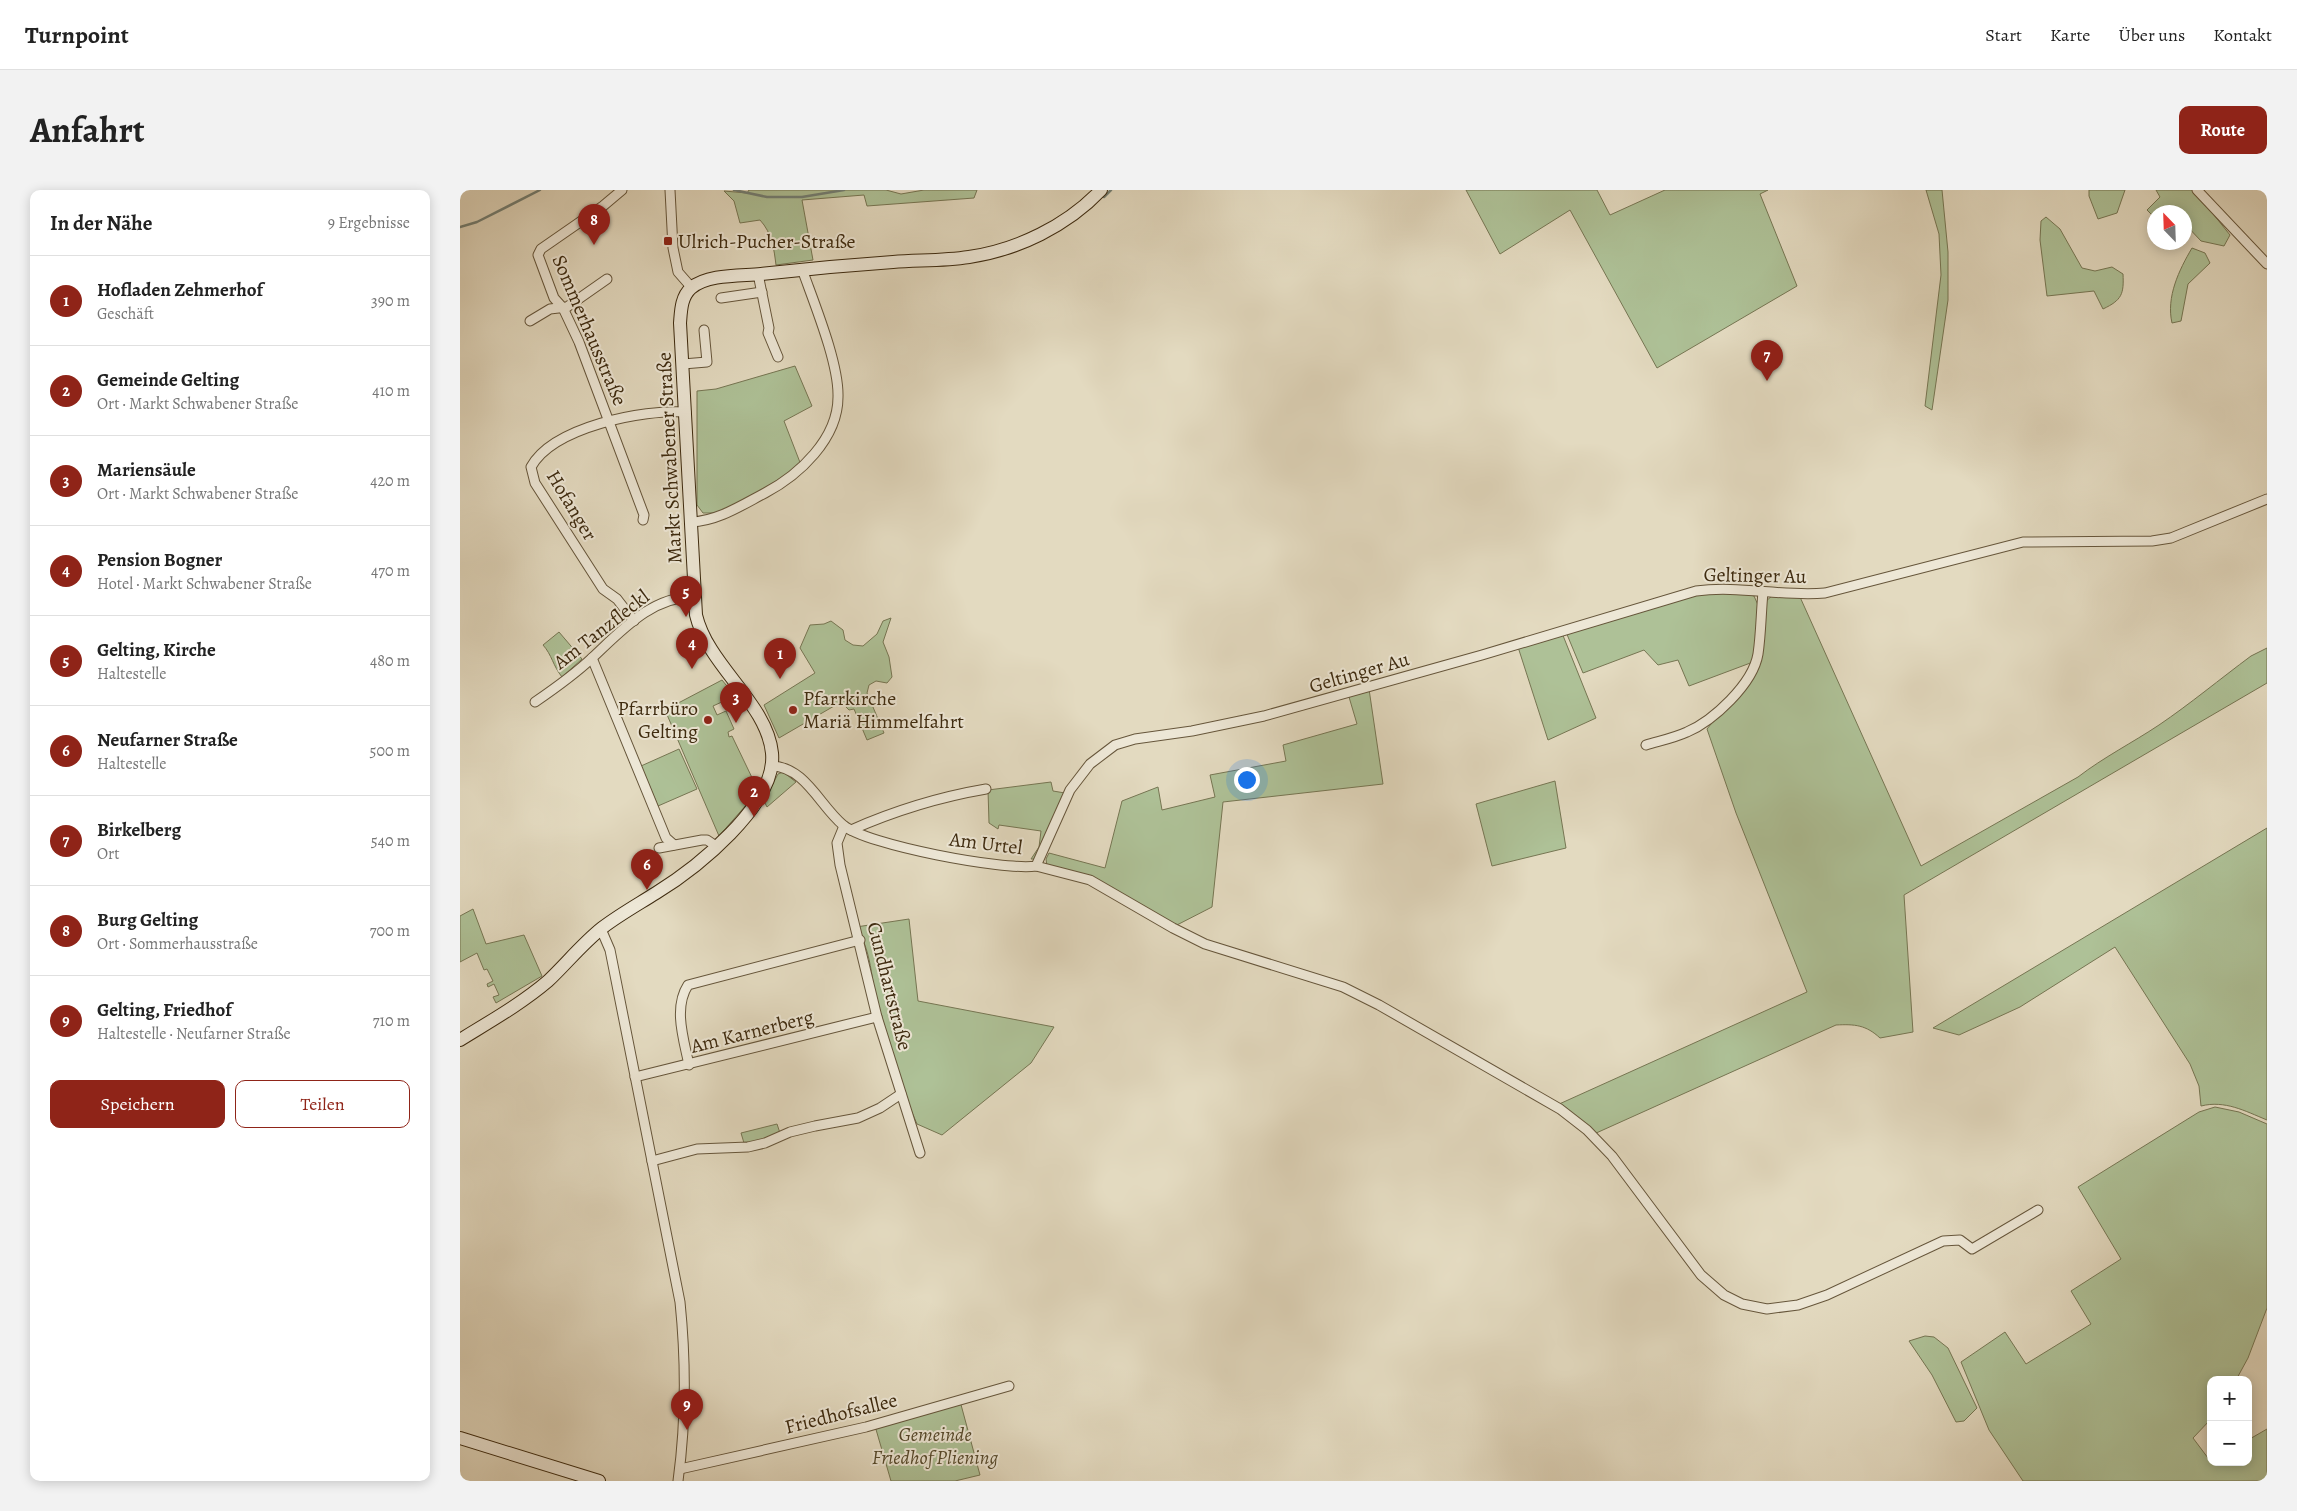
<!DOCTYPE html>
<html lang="de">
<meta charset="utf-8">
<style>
body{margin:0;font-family:Alegreya,serif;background:#f2f2f2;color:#222}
.controls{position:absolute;right:15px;bottom:15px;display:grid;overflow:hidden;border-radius:10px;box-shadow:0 2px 12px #0003}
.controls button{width:45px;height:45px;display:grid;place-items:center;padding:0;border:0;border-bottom:1px solid #e0e0e0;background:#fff;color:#222;font:25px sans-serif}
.compass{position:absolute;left:1687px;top:15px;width:45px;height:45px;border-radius:50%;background:#fff;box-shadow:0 2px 12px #0003;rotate:337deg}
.you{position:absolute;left:786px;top:589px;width:18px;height:18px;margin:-12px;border:4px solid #fff;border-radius:50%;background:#1a73e8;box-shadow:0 0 0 8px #1a73e833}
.badge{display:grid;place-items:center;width:32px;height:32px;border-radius:50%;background:#8f2418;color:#fff;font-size:16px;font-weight:700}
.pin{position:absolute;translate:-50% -41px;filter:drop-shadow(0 1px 2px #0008)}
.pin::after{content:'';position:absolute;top:26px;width:18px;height:15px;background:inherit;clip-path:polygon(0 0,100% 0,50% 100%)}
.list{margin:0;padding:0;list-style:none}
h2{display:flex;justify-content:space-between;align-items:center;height:65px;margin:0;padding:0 20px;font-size:21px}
h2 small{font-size:16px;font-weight:400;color:#767676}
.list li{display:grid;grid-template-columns:32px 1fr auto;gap:15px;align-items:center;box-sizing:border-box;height:90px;padding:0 20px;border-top:1px solid #e0e0e0}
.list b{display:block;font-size:19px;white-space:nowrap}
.list p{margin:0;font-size:16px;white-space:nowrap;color:#767676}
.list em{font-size:16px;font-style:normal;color:#767676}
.actions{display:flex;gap:10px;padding:15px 20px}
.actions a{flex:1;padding:11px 0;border:1px solid #8f2418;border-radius:10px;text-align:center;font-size:18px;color:#8f2418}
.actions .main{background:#8f2418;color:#fff}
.map{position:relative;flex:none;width:1807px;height:1291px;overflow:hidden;border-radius:10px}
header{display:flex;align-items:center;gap:30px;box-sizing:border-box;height:70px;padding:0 25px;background:#fff;border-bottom:1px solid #e0e0e0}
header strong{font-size:24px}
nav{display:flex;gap:28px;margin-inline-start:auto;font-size:18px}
.intro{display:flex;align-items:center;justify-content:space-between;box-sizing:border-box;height:120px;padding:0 30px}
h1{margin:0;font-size:35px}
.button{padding:12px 22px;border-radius:10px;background:#8f2418;color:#fff;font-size:18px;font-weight:700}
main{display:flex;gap:30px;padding:0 30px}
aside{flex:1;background:#fff;border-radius:10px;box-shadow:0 2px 12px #0003}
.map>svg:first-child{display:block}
.green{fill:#aec197;stroke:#767653}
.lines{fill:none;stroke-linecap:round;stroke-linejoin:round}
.stream{stroke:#738076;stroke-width:2.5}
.street-casing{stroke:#66563b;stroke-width:11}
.secondary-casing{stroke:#3d2a0f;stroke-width:14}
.street{stroke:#ede7d6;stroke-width:9}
.secondary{stroke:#ede7d6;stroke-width:12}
.poi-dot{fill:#8f2418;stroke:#ede7d6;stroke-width:2}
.labels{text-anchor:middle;stroke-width:4;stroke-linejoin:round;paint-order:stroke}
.poi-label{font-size:20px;fill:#3d2a0f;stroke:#ede7d6;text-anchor:start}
.street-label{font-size:20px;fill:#3d2a0f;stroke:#ede7d6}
.park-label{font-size:20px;font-style:italic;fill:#54482a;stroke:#ede7d6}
</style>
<header>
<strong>Turnpoint</strong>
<nav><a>Start</a><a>Karte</a><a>Über uns</a><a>Kontakt</a></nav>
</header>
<div class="intro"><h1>Anfahrt</h1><a class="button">Route</a></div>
<main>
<aside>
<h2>In der Nähe<small>9 Ergebnisse</small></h2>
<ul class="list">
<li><span class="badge">1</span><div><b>Hofladen Zehmerhof</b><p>Geschäft</p></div><em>390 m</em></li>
<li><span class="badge">2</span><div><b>Gemeinde Gelting</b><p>Ort · Markt Schwabener Straße</p></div><em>410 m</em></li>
<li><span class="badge">3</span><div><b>Mariensäule</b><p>Ort · Markt Schwabener Straße</p></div><em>420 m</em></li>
<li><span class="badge">4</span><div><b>Pension Bogner</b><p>Hotel · Markt Schwabener Straße</p></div><em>470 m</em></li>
<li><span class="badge">5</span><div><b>Gelting, Kirche</b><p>Haltestelle</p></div><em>480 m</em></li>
<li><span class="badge">6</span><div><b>Neufarner Straße</b><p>Haltestelle</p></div><em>500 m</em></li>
<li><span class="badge">7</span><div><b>Birkelberg</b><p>Ort</p></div><em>540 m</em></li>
<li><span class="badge">8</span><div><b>Burg Gelting</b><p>Ort · Sommerhausstraße</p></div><em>700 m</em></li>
<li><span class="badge">9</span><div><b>Gelting, Friedhof</b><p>Haltestelle · Neufarner Straße</p></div><em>710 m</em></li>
</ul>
<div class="actions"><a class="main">Speichern</a><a>Teilen</a></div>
</aside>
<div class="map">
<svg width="1807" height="1291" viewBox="0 0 1807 1291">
<rect width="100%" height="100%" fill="#e3dac0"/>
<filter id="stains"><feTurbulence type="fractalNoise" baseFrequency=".004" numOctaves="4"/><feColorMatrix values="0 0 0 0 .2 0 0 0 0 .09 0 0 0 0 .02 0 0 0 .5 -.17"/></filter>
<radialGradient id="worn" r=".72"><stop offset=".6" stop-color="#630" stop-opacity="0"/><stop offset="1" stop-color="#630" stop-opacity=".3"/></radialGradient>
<g class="green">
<path d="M 289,0 L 426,0 L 441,4 L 464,0 L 517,0 L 514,8 L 407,16 L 404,5 L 342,10 L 353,70 L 316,75 C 314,59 312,43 300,30 L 280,33 L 274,11 L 264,1 L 287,3 Z"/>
<polygon points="1006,0 1137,0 1150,25 1205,0 1308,0 1300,4 1337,96 1197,178 1110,20 1040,64"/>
<polygon points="1466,0 1482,0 1488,62 1488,110 1472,220 1465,216 1481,85 1479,44"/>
<polygon points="1629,0 1665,0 1657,23 1638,29 1629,6"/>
<polygon points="1696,0 1734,0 1770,45 1764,56 1741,51 1725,34 1724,22 1694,22 1694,27 1687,20 1700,7"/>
<path d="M 1586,27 L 1600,39 L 1622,78 L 1635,81 L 1652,77 L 1663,84 C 1664,104 1662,110 1643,119 L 1634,101 L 1587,106 L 1580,50 L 1581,31 Z"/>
<path d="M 1732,58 L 1745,63 L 1750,73 L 1728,94 L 1721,131 L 1712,133 C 1706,107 1719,80 1732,58 Z"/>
<polygon points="335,176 352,216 324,231 341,275 294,305 258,323 243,323 237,315 237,201 256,199"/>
<polygon points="1283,403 1294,406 1298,415 1296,465 1293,472 1229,496 1218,470 1198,475 1184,460 1123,483 1106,442 1230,404"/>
<path d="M 1312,406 L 1340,407 L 1461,676 L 1618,587 C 1644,567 1672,553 1699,535 C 1730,514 1760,489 1791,466 L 1807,458 L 1807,493 L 1444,705 L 1453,842 L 1420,848 C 1406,835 1395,834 1376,835 L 1134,944 L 1097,915 L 1347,802 L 1276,623 L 1247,539 L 1297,477 L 1306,411 Z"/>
<polygon points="431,428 423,452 429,467 432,487 427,493 416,491 409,495 407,503 424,543 407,550 394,519 389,520 381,512 319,548 304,515 355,483 340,458 350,435 364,434 371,431 383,440 385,450 393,455 403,456 417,444 423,431"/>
<path d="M 99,442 L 122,469 L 102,487 C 93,476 92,465 83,455 Z"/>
<polygon points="1102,443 1136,528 1088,550 1058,457"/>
<polygon points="262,490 275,506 253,516 257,525 266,521 274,539 268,542 269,547 272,546 297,598 287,614 259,646 205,520"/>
<polygon points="909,499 923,594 763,612 752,717 713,737 630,686 587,676 586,669 589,663 645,678 662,611 698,597 702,620 755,607 750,585 826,571 823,555 897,534 889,507"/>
<polygon points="219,559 237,599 198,616 181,576"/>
<polygon points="323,582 336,592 307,617 304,611 318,584"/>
<polygon points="1095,591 1106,658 1032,676 1016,614"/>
<polygon points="591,592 593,601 605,603 575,669 571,669 579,657 581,641 539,635 538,639 529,633 528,600"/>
<path d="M 1807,638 L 1807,930 C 1785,921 1765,910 1741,916 L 1739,896 L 1730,874 L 1655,757 L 1560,817 L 1499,845 L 1473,838 Z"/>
<polygon points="13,719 26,754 64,745 82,786 36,813 33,807 39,805 34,794 28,797 27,794 33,791 27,779 24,780 17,763 0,772 0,726"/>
<path d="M 449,729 L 458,811 L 594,837 L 571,873 L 482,945 L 457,934 C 442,900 430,865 420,829 C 411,798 414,764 396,737 Z"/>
<polygon points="1755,917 1779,922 1807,934 1807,1118 1788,1168 1776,1190 1751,1190 1751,1229 1733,1248 1751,1272 1788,1272 1788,1250 1807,1239 1807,1291 1563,1291 1529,1240 1501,1172 1545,1142 1566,1174 1631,1134 1611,1101 1661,1069 1618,997 1739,922"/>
<polygon points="317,934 320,943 305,950 284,953 281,943"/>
<polygon points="1465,1146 1474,1147 1488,1158 1517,1218 1504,1231 1496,1232 1472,1185 1449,1151"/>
<polygon points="500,1211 520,1285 495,1291 431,1291 415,1236"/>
</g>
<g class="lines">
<g class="stream">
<polyline points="274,0 307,7 342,7 384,0"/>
<polyline points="644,7 651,0"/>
<polyline points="0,37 17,32 80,0"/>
</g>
<defs>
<g id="street">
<polyline points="162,0 143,16 81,59 78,65 94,108 103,118 119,152 184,325 183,330"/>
<polyline points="210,0 213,58 218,82 232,98"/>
<polyline points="1737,0 1807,74"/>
<polyline points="298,84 309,138 308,143 318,167"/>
<polyline points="261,108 302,102"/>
<polyline points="70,131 90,119 107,117 147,89"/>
<polyline points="223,174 247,172 244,140"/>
<path d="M 231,332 C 258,331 282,315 305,303 C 339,285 378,249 378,207 C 379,173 354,113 342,79"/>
<path d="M 174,431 L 157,409 L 143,399 L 75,293 L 71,277 C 93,237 183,219 226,222"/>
<polyline points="132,468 206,648 214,655"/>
<path d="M 75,512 C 94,499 115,484 132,468 C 161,441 193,405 235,407"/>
<path d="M 1186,555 C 1199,551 1214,548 1227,542 C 1253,531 1293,494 1298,464 C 1301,444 1301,423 1303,402"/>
<path d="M 312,576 C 345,577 360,616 383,635 C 406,655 545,681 576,676 L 610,600 L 630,574 L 655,555 L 675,549 L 732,541 L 804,526 L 1022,465 L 1236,401 C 1279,395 1322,407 1365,403 L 1563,352 L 1692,351 L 1711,348 L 1807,309"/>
<polyline points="384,636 377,653 380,675 417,827 460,963"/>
<path d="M 391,640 C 434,621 479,607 526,599"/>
<polyline points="199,658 242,650 247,650 256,656"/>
<polyline points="576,676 630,690 713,738 745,754 883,797 919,815 1100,919 1127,940 1152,966 1241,1085 1264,1105 1282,1114 1307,1119 1338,1115 1367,1105 1483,1051 1500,1050 1512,1059 1578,1020"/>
<path d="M 141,739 L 150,760 L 220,1112 C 226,1171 226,1232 218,1291"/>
<path d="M 229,875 C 224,850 213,818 228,795 L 400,750"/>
<polyline points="175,887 417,827"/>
<polyline points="192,971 237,959 288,957 305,953 330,942 355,936 398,928 420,918 441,904"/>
<polyline points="220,1279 406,1237 549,1196"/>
</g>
<g id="secondary">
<path d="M 0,850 C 29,832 61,814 88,791 C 106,774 122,754 142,738 C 159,725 177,715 196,703 C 235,679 317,615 312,563 C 307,513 248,476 236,425 L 220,133 C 221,121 221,107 231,98 C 248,84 280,86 301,84 C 345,79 389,75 433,72 C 458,70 483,71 509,67 C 557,60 607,36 641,0"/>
<polyline points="0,1248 139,1291"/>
</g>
</defs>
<use href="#street" class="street-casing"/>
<use href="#secondary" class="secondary-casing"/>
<use href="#street" class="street"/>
<use href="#secondary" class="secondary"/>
</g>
<g class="poi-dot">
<rect x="203" y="46" width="10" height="10" rx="2.5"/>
<circle cx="333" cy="520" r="5"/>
<circle cx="248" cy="530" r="5"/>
</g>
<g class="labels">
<g class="poi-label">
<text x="218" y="58">Ulrich-Pucher-Straße</text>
<text x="343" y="515">Pfarrkirche<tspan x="343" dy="23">Mariä Himmelfahrt</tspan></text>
<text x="238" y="525" text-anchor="end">Pfarrbüro<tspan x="238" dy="23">Gelting</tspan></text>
</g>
<g class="street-label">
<text transform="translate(130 140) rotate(67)" y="7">Sommerhausstraße</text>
<text transform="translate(209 268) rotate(-93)" y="7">Markt Schwabener Straße</text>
<text transform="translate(112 315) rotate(59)" y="7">Hofanger</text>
<text transform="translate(1295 385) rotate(1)" y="7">Geltinger Au</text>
<text transform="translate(141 439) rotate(-38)" y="7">Am Tanzfleckl</text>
<text transform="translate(899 482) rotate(-16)" y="7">Geltinger Au</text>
<text transform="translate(526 653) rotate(7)" y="7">Am Urtel</text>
<text transform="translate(430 796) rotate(76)" y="7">Cundhartstraße</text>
<text transform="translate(292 841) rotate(-14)" y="7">Am Karnerberg</text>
<text transform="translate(381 1223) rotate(-14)" y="7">Friedhofsallee</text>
</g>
<g class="park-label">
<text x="475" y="1251">Gemeinde<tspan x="475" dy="23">Friedhof Pliening</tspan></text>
</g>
</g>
<rect width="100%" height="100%" filter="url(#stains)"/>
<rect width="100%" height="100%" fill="url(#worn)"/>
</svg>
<div class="controls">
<button>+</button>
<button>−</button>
</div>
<svg class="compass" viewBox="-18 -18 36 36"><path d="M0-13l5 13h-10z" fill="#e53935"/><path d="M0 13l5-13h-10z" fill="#767676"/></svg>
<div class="you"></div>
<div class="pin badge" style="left:320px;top:489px">1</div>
<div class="pin badge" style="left:294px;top:627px">2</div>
<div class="pin badge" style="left:276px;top:533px">3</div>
<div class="pin badge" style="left:232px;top:479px">4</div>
<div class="pin badge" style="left:226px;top:427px">5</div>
<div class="pin badge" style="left:187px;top:700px">6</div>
<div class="pin badge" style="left:1307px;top:191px">7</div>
<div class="pin badge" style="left:134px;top:55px">8</div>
<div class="pin badge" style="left:227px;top:1240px">9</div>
</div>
</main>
